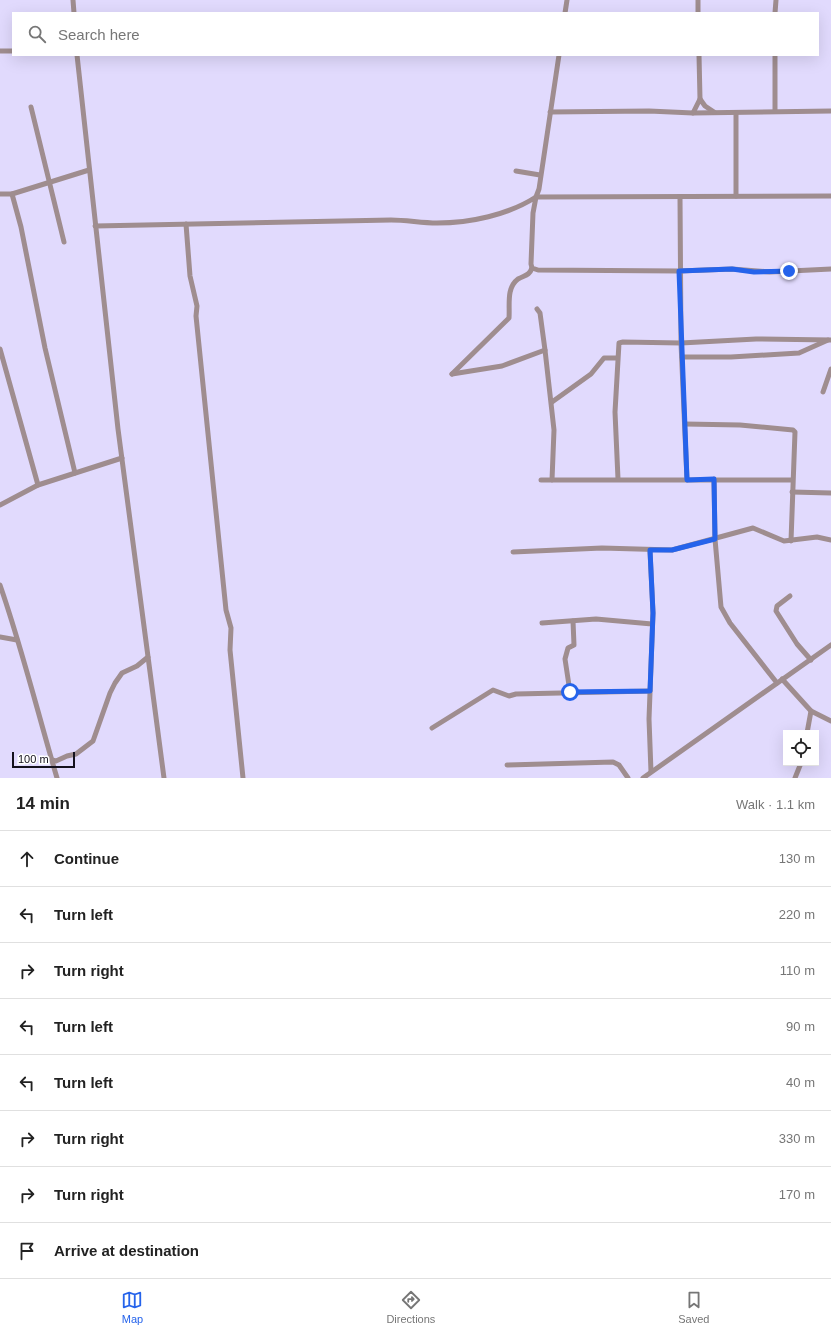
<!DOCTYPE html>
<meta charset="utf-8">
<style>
body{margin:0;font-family:Helvetica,sans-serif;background:#f2f2f2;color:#222}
.controls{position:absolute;right:12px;bottom:12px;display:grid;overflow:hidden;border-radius:0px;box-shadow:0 4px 16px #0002}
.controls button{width:36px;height:36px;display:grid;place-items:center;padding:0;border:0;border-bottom:1px solid #e0e0e0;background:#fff;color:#222;font:20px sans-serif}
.scale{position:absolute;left:12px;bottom:10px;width:63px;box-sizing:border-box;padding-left:4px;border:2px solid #14111d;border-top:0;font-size:11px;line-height:14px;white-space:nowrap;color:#14111d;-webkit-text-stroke:3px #fff;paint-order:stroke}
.stop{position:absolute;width:12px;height:12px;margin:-9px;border:3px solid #2563eb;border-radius:50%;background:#fff}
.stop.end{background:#2563eb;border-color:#fff;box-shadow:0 1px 4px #0008}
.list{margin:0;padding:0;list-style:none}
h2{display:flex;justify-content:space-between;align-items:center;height:52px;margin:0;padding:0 16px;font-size:17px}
h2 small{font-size:13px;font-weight:400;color:#767676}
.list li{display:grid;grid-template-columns:26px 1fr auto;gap:12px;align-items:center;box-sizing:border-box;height:56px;padding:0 16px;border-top:1px solid #e0e0e0}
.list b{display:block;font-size:15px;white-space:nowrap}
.list em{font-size:13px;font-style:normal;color:#767676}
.icon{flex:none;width:22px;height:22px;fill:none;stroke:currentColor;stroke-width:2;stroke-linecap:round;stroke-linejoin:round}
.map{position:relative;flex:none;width:831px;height:778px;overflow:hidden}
.search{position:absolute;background:#fff;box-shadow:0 4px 16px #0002;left:12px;right:12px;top:12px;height:44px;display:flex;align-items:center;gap:10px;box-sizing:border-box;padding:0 14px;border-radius:0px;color:#767676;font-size:15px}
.sheet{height:500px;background:#fff}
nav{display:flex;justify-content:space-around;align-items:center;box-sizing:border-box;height:56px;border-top:1px solid #e0e0e0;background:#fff;font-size:11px;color:#767676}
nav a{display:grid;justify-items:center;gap:2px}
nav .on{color:#2563eb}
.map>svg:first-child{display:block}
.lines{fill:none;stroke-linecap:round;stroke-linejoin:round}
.minor{stroke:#9f8d8f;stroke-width:5}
.route{stroke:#2563eb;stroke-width:5}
</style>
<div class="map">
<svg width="831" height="778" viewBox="0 0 831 778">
<rect width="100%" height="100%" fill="#e1dafd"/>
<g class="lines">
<g class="minor">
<polyline points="73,0 74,13"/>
<polyline points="698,0 698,13"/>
<polyline points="565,13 567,0"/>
<polyline points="775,13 776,0"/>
<polyline points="0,51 13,51"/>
<polyline points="77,55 118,429 164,778"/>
<polyline points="559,55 539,189 536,197 831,196"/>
<polyline points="699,55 700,99"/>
<polyline points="775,55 775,111"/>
<polyline points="31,107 64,242"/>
<polyline points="550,112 649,111 693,113 831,111"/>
<polyline points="693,113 700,99 705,106 714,112"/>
<polyline points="516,171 540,175"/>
<polyline points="0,194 12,194 89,170"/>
<polyline points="12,194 21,227 45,348 75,473"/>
<polyline points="736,196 736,113"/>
<polyline points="680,197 681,343 687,480"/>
<polyline points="186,224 190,276 197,306 196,316 226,610 231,628 230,650 243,778"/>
<path d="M 95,226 L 391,220 C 407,220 421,223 437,223 C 470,223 508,215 536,197 L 533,213 L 531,264 L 532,268 L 538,270 L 679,271 L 732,269 L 770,272 L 831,269"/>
<polyline points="537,309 540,313 545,350"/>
<polyline points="0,349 38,485"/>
<polyline points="682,357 731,357 799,353 828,340"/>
<polyline points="452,374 502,366 545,350 554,430 552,480"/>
<path d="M 452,374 L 509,318 C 510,305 506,288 518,279 C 525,275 529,276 532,268"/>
<polyline points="823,392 831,369"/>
<polyline points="552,402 591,374 604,358 617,358"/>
<polyline points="685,424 740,425 793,430 795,432 791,541"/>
<polyline points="618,479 615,412 619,343 623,342 681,343 756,339 831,340"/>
<polyline points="714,479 715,539 721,607 730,623 777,683"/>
<polyline points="541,480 792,480"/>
<polyline points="792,492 831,493"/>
<polyline points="0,505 38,485 122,458"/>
<polyline points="650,551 653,613 649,719 651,772"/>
<polyline points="513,552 602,548 672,550 753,528 784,541 817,537 831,540"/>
<path d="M 0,585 C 22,648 38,714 57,778"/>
<polyline points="790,596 777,606 776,611 797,644 811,660"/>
<polyline points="542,623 596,619 652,624"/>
<polyline points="0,637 17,640"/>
<polyline points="782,679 811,711 807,733"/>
<polyline points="570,692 565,659 568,648 574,645 573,621"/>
<polyline points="811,711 831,721"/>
<polyline points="432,728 493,690 509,696 516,694 650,691"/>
<polyline points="52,760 56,761 67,756 76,754 93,741 110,693 115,683 122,673 137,666 148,657"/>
<polyline points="507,765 613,762 619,765 628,778"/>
<polyline points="643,778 831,645"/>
<polyline points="795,778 801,763"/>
</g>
</g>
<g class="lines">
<polyline class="route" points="570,692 650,691 653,613 650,550 672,550 715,539 714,479 687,480 679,271 732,269 754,272 789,271"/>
</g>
</svg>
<div class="controls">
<button><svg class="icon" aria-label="locate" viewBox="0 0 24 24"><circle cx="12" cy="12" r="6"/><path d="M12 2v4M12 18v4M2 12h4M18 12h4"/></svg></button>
</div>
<div class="scale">100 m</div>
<div class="stop" style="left:570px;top:692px"></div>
<div class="stop end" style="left:789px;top:271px"></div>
<div class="search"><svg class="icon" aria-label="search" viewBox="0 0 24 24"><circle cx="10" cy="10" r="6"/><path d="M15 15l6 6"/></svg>Search here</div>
</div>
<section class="sheet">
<h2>14 min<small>Walk · 1.1 km</small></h2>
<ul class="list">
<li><svg class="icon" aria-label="ahead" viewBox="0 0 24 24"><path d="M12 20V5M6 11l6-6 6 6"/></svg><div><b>Continue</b></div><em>130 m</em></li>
<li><svg class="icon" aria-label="left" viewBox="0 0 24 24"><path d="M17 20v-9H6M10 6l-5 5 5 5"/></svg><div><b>Turn left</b></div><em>220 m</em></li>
<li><svg class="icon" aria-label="right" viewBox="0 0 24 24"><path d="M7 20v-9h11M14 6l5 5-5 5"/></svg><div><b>Turn right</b></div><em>110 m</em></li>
<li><svg class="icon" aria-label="left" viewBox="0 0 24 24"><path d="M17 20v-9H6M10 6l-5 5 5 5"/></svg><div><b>Turn left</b></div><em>90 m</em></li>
<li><svg class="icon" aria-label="left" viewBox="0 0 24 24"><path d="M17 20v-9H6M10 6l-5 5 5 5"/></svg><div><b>Turn left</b></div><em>40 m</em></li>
<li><svg class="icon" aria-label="right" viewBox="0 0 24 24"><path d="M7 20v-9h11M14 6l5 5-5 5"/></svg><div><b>Turn right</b></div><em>330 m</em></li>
<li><svg class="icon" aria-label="right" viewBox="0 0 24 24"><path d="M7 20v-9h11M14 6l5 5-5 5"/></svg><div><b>Turn right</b></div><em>170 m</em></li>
<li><svg class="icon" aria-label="arrive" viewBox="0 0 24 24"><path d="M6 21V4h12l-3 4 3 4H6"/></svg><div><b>Arrive at destination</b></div></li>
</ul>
</section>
<nav>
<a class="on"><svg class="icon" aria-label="map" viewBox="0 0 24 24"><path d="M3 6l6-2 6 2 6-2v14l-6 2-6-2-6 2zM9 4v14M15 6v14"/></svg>Map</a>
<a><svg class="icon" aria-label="directions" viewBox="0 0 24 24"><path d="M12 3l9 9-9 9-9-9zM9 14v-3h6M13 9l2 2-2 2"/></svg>Directions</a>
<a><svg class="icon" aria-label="saved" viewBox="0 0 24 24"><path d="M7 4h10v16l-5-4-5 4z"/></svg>Saved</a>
</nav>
